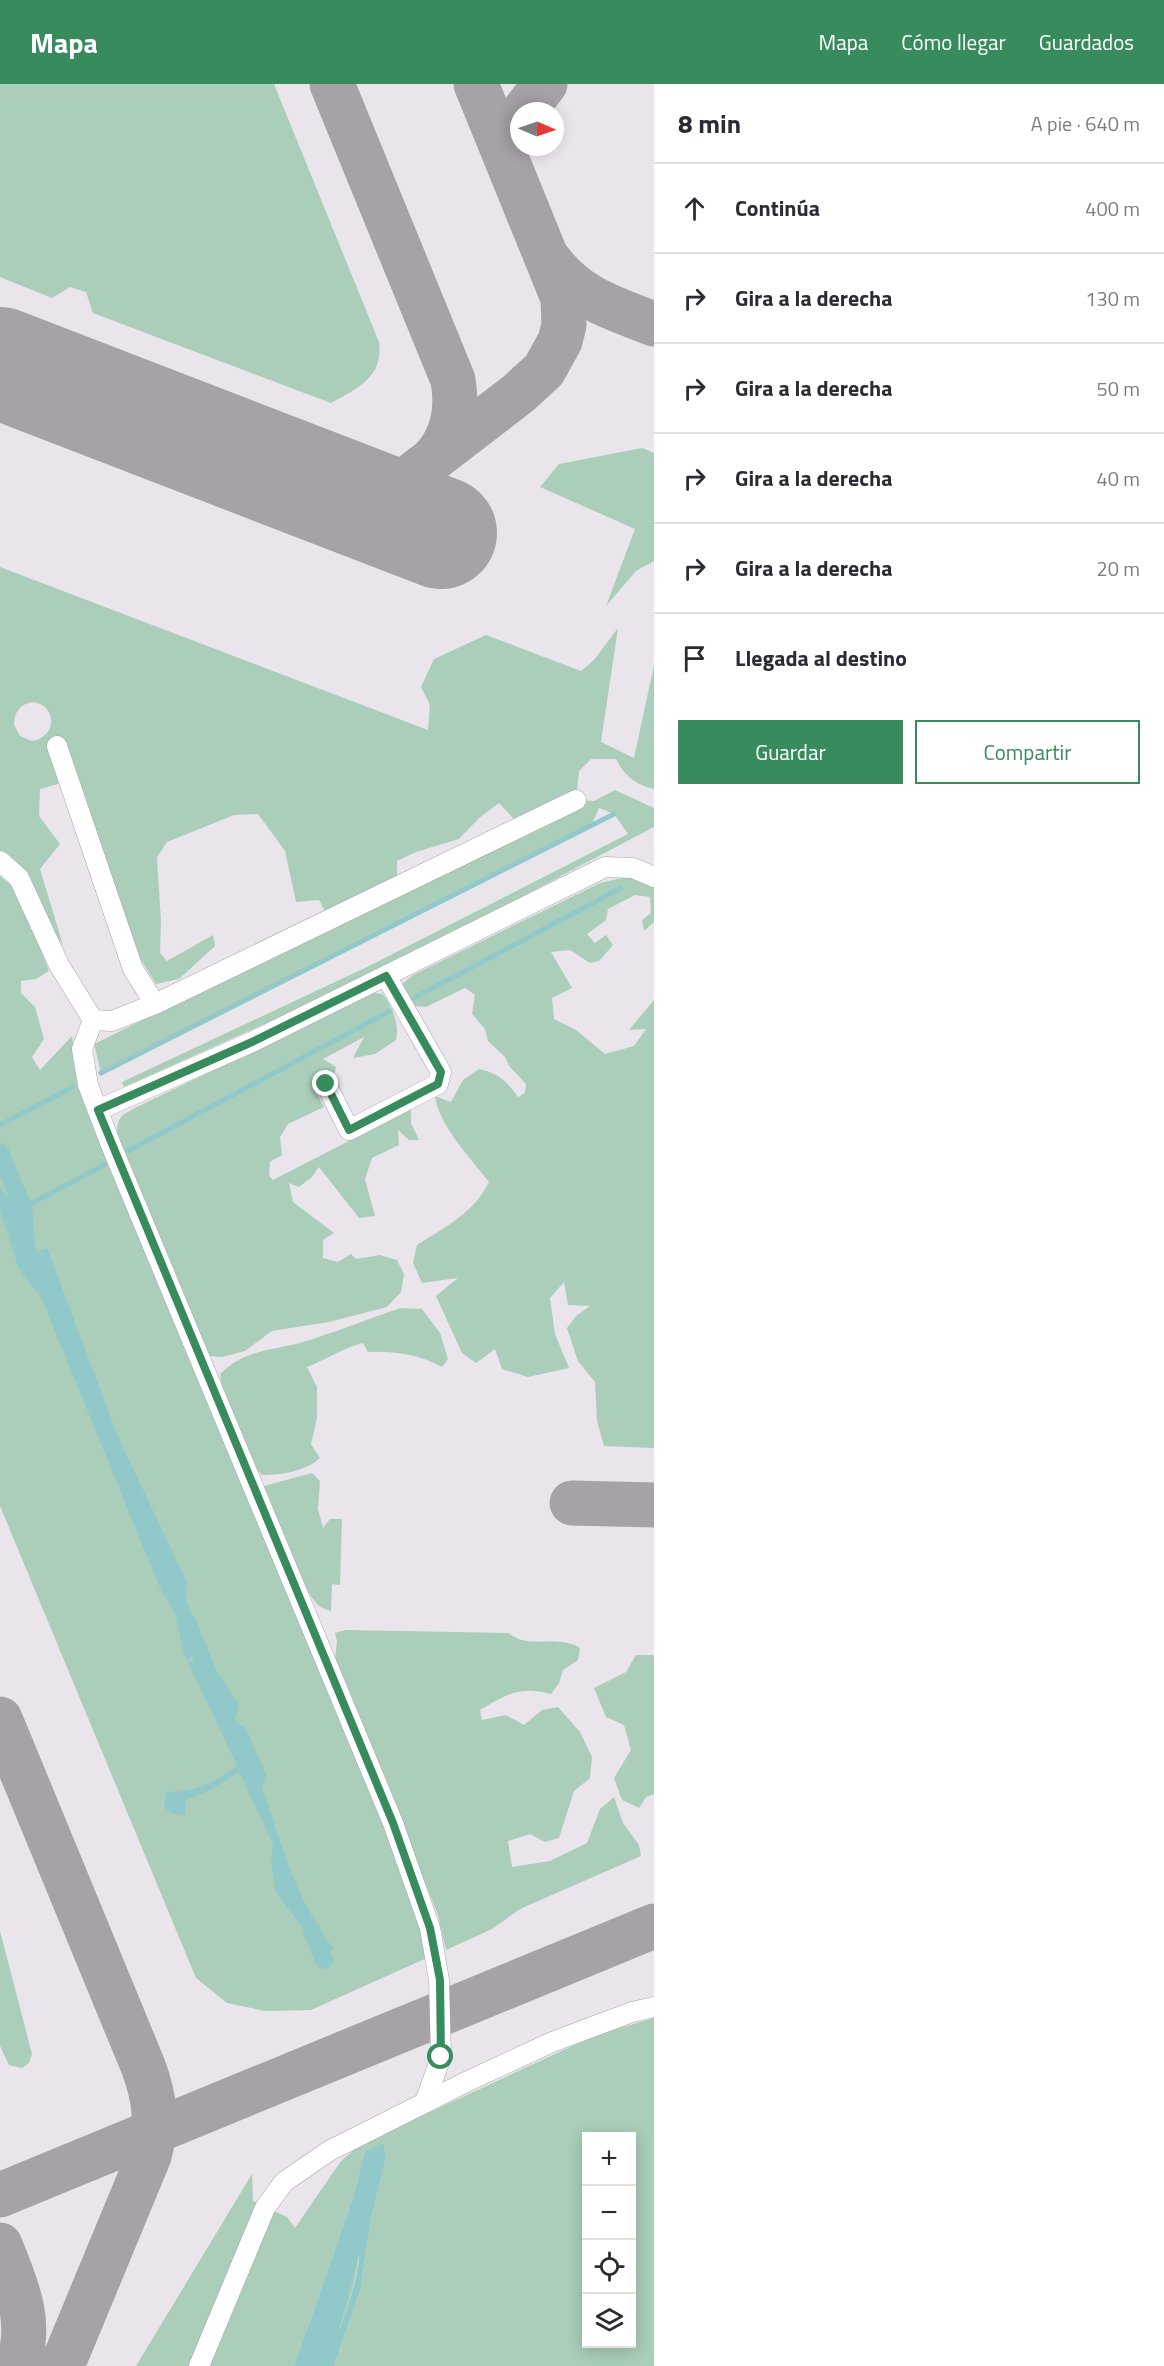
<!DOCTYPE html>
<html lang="es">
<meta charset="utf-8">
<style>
body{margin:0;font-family:"Titillium Web",sans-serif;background:#f2f2f3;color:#2b2b33}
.controls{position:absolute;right:18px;bottom:18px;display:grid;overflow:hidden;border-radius:0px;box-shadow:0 3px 15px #0003}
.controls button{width:54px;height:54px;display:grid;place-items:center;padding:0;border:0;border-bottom:2px solid #e1e1e2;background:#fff;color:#2b2b33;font:30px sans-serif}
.compass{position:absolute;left:510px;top:18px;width:54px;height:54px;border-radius:50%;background:#fff;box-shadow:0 3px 15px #0003;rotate:92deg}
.stop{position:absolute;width:18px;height:18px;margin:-14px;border:4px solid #388b5d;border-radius:50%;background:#fff}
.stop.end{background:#388b5d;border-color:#fff;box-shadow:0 2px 6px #0008}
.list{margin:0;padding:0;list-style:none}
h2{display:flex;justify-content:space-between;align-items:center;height:78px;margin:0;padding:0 24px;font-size:26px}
h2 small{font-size:20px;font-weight:400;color:#7c7c81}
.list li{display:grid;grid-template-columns:39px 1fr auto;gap:18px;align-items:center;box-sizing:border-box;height:90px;padding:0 24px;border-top:2px solid #e1e1e2}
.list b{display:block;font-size:22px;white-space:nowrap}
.list em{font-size:20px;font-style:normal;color:#7c7c81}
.actions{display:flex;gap:12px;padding:18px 24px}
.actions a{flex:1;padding:14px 0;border:2px solid #388b5d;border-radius:0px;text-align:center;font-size:21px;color:#388b5d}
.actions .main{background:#388b5d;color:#fff}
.icon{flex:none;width:33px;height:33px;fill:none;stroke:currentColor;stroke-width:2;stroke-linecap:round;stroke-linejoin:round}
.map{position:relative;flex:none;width:654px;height:2282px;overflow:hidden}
header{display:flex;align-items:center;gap:36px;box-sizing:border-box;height:84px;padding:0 30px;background:#388b5d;color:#fff}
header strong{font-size:28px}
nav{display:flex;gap:33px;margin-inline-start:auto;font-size:21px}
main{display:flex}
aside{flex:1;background:#fff}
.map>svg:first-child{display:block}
.green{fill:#aaceb9;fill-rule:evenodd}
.water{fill:#91c9cb}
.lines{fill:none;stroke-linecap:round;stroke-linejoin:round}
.stream{stroke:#91c9cb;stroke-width:5}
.canal{stroke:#91c9cb;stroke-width:18}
.taxiway{stroke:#a6a2a7;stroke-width:45}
.runway{stroke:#a6a2a7;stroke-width:112}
.minor-casing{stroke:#a8a4a9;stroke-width:21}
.minor{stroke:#fff;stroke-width:20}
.route{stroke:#388b5d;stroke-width:8}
</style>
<header>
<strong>Mapa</strong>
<nav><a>Mapa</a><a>Cómo llegar</a><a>Guardados</a></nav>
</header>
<main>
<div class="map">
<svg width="654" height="2282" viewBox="0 0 654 2282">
<rect width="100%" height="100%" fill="#e9e5eb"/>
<g class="green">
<path d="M 0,0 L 274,0 L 379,258 C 384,293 357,305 331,319 L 93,229 L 86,208 L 70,203 L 52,214 L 0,193 Z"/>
<polygon points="642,364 654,369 654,477 636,487 606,522 635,445 540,403 559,380"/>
<path d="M 0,483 L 428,646 L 430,621 L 421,603 L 434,575 L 486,551 L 581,587 L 594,576 L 618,544 L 601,658 L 634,674 L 654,581 L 654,705 C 635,701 624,691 616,675 L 591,675 L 579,687 L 576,716 L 594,717 L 615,706 L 654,724 L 654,743 L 454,848 L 280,933 L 124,1003 L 122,998 L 367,883 L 628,750 L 614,730 L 599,724 L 591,742 L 101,989 L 94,960 L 525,747 L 499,719 L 479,734 L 459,755 L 416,768 L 397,777 L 397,793 L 326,829 L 319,816 L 296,818 L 285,767 L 258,730 L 234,731 L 167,758 L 157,773 L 161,838 L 160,869 L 167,877 L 213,851 L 215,862 L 179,895 L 156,900 L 138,871 L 69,697 L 40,705 L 39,732 L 60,760 L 40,785 L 63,861 L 0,770 ZM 33,618 C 58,622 57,653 32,657 L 20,652 L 14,641 C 14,628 20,620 33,618 Z"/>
<polygon points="0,792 18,807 49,887 36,895 21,897 21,909 35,923 44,955 32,973 40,986 72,952 75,973 404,1791 429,1873 311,1926 265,1927 227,1919 196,1894 0,1422"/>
<path d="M 630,792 L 654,801 L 654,838 L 644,847 L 642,836 L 651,829 L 650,813 L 635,811 L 608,825 L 606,836 L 587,850 L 595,859 L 606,851 L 613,861 L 599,877 L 590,879 L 570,866 L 551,868 L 572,904 L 552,914 L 554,935 L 576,946 L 605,970 L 634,962 L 646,945 L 629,946 L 654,916 L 654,1364 L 604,1362 L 597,1337 L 595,1298 L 578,1277 L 567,1244 L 576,1232 L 590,1222 L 568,1221 L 564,1198 L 550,1214 L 555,1250 L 569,1284 L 528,1293 L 502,1285 L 495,1265 L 476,1279 L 462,1269 L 436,1212 L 458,1194 L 422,1199 L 413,1179 L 417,1161 C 445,1143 474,1129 489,1098 C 471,1075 438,1040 435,1012 L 451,1018 L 463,996 L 479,985 C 500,990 505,996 518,1013 L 525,1009 L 526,1000 L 510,983 L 505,973 L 488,957 L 485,945 L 472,930 L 475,911 L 465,904 L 426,923 L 413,922 L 401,901 L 413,891 L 600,799 Z"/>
<path d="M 374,909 L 383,910 C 392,923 400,940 396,956 L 375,970 L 353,974 L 364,953 L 323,975 L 336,983 L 334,991 L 317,1000 L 315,1006 L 324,1023 L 288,1040 L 280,1053 L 282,1071 L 270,1078 L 269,1092 L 273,1096 L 411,1025 L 411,1039 L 419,1056 L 409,1056 L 398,1046 L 399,1061 L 372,1074 L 365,1095 L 375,1132 L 359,1134 L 319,1083 L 311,1094 L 299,1103 L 289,1099 L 293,1118 L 334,1149 L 323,1156 L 323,1174 L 338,1178 L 351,1170 L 356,1175 L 380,1171 L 397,1176 L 404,1190 L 401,1208 L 387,1223 L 329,1238 L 272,1247 L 245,1267 L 222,1273 L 209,1272 L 117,1054 C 117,1032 120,1032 139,1022 Z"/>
<path d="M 401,1224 L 422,1225 L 440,1249 L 448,1275 L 442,1283 C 418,1270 394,1267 368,1268 L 363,1259 C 343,1264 327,1275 307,1283 L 317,1303 L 317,1334 L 311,1360 L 320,1374 C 306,1387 282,1391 262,1391 L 254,1382 L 222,1302 L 220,1290 C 244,1266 269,1267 300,1259 C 334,1249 367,1235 401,1224 Z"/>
<path d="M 312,1389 L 320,1397 L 318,1425 L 323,1444 L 330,1435 L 342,1435 L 340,1501 L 332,1500 L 331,1527 C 326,1525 321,1524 318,1521 C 300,1502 270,1428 264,1402 Z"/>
<path d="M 346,1546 L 509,1549 C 527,1566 559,1550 580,1564 L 578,1576 L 563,1586 L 559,1599 L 551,1610 C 519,1602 507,1610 480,1626 L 482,1636 L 506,1631 L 524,1641 L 542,1626 L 558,1623 L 580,1648 L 592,1673 L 590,1694 L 574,1707 L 559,1754 L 545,1758 L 530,1750 L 508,1757 L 512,1783 L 550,1777 L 587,1759 L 600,1725 L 614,1713 L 623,1739 L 639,1761 L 641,1772 L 520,1825 L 492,1845 L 446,1866 L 438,1831 L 335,1575 L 337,1557 L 335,1549 Z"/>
<polygon points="636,1571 654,1571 654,1710 646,1713 639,1724 622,1716 614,1694 631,1666 624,1641 606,1633 594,1604 626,1588"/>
<polygon points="0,1847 32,1970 29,1979 22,1984 9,1981 0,1962"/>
<path d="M 654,1934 L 654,2282 L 334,2282 L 361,2203 L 370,2139 L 386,2074 L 384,2061 L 365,2067 L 353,2114 L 294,2282 L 136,2282 L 252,2090 L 253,2117 L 287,2133 L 295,2144 L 341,2077 L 361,2060 L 596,1951 ZM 586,2052 L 632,2052 L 632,2260 L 586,2260 Z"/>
<path d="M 358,2146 C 364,2193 341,2238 326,2282 L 311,2282 Z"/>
</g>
<g class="water">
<path d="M 0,1103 L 15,1123 L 23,1124 L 16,1150 L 27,1171 L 47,1164 L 118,1353 L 187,1498 L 186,1516 L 202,1558 L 197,1560 L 189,1576 L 204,1589 L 218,1588 L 239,1621 L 235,1637 L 247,1646 L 266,1691 L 262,1703 C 282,1762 296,1817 335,1866 L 321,1869 L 276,1808 L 271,1779 L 273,1760 L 239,1688 L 212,1705 L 186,1716 L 185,1731 L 172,1730 L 164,1723 L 166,1707 C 192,1711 217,1697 237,1682 L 183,1567 L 175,1530 L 160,1504 L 41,1213 L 19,1185 L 0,1127 Z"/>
<path d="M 384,2060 L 386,2074 L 370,2139 L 361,2203 L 334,2282 L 326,2282 C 339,2243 366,2189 358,2148 L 311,2282 L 294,2282 L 353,2114 L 365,2067 Z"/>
</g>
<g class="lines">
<g class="stream">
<polyline points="414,914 621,804"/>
<polyline points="101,989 614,730"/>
<polyline points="0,1041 73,1003"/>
<polyline points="128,1067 390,927"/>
<polyline points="23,1124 104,1081"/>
</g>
<g class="canal">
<polyline points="0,1068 23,1124 27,1172 37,1194"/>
<polyline points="187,1538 216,1610"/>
<polyline points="312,1847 324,1876"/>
<polyline points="320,2282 356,2148"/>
</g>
<g class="taxiway">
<path d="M 332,0 L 453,296 C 458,325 453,353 433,375"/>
<polyline points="524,27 545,0"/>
<path d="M 550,177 C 577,214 613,224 654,240"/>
<polyline points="282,387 347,408 375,409 398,402 519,309 544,286 560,257 564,241 563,214 476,0"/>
<polyline points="572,1419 654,1421"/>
<path d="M 0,1635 L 143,1982 C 155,2014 158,2039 149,2072 L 67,2270 L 60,2282"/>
<polyline points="0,2111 654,1842"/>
<path d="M 0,2161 C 16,2201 34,2239 17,2282"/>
</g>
<polyline class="runway" points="0,279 441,449"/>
<defs>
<g id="minor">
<polyline points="57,662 133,885 155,920"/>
<polyline points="0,777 19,794 59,881 93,936 82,965 88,1001 111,1061 393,1739 430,1844 439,1896 441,1973 425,2018"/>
<polyline points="93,936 112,937 155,920 576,716"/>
<polyline points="326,1000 349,1046 438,1000 441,988 386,892"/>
<polyline points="98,1026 252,958 605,783 633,784 654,793"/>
<polyline points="199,2282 265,2124 284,2098 329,2067 466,1998 552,1958 632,1928 654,1923"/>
</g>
</defs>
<use href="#minor" class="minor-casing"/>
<use href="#minor" class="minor"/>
</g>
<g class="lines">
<polyline class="route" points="326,1000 349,1046 438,1000 441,988 386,892 252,958 98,1026 393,1739 430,1844 440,1896 441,1973"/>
</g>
</svg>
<div class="controls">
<button>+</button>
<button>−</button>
<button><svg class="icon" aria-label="locate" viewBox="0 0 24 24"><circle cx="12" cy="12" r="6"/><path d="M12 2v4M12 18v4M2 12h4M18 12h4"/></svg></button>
<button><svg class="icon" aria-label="layers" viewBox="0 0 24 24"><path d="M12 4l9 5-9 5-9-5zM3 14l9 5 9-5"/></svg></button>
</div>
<svg class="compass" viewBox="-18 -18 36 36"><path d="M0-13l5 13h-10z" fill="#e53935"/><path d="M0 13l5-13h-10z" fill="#7c7c81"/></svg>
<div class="stop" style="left:441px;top:1973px"></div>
<div class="stop end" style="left:326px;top:1000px"></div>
</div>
<aside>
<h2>8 min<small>A pie · 640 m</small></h2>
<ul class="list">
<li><svg class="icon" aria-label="ahead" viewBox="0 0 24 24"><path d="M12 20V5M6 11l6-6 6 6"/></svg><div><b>Continúa</b></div><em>400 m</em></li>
<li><svg class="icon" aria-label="right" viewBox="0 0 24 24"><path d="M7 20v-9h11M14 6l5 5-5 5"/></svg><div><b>Gira a la derecha</b></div><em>130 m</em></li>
<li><svg class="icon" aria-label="right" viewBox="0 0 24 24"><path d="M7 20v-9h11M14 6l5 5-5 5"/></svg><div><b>Gira a la derecha</b></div><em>50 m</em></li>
<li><svg class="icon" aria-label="right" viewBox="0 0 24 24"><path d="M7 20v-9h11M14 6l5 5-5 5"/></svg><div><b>Gira a la derecha</b></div><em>40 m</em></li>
<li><svg class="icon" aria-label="right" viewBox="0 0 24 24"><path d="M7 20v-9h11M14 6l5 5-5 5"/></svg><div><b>Gira a la derecha</b></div><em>20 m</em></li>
<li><svg class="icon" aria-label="arrive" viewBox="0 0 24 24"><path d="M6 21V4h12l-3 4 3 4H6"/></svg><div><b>Llegada al destino</b></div></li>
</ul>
<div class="actions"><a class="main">Guardar</a><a>Compartir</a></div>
</aside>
</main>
